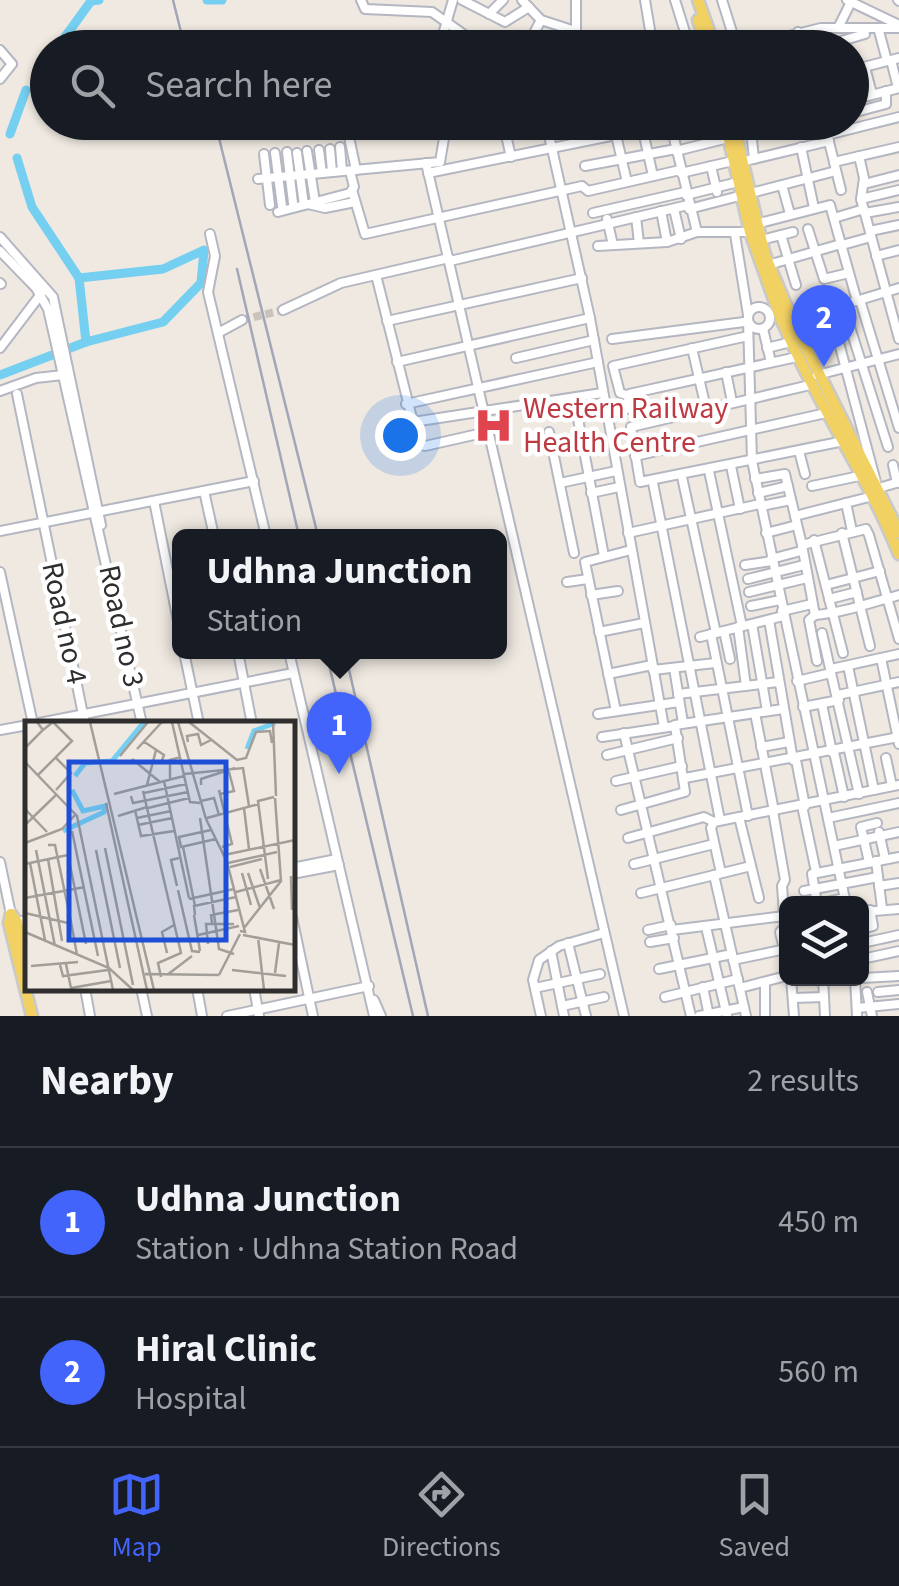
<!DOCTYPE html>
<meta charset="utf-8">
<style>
body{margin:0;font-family:"Source Sans 3",sans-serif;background:#242831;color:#f1f3f6}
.controls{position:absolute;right:30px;bottom:30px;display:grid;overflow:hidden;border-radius:15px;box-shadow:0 2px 8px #0004}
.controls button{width:90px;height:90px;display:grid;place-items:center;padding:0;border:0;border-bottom:2px solid #363941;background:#171b24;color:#f1f3f6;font:50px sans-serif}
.you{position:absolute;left:400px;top:435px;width:35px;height:35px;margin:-25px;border:8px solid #fff;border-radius:50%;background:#1a73e8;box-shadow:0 0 0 15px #1a73e833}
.badge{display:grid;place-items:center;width:65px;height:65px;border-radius:50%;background:#4264fb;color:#fff;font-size:32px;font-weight:700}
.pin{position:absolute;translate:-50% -82px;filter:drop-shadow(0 2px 5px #0008)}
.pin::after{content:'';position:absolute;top:52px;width:35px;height:30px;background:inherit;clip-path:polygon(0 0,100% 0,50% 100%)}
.popup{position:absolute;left:172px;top:529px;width:335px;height:130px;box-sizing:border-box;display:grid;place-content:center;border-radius:15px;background:#171b24;filter:drop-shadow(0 2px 8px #0005);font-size:32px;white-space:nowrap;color:#9ea1a6}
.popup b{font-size:38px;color:#f1f3f6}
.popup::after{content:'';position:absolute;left:50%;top:100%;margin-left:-20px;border:20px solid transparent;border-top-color:#171b24}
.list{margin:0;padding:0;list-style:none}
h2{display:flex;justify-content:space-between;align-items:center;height:130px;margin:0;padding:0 40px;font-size:42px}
h2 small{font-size:32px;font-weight:400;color:#9ea1a6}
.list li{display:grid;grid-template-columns:65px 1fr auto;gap:30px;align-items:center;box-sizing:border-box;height:150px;padding:0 40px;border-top:2px solid #363941}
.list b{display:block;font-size:38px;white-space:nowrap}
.list p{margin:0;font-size:32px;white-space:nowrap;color:#9ea1a6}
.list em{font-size:32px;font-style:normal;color:#9ea1a6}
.icon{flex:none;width:55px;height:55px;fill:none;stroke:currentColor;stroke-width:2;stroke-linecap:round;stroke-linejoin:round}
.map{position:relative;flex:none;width:899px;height:1016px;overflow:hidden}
.search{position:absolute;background:#171b24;box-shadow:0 2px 8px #0004;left:30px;right:30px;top:30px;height:110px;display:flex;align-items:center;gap:25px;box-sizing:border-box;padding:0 35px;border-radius:55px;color:#9ea1a6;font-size:38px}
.sheet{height:430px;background:#171b24}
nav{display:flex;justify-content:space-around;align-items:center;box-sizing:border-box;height:140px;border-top:2px solid #363941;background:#171b24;font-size:28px;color:#9ea1a6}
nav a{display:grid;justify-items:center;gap:5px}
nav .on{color:#4264fb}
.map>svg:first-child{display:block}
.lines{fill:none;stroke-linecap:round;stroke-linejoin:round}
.river{stroke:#75cff0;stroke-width:9}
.minor-tunnel{stroke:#c8c4bd;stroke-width:8;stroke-dasharray:8 4;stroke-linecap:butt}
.minor-casing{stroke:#b4b7c1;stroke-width:12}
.major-casing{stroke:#c9c9c9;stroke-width:15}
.minor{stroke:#fff;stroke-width:8}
.major{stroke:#f2d163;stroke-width:10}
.rail{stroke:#a3a6b8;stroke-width:2.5}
.labels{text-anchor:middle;stroke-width:9;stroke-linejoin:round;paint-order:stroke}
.health-label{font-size:30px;fill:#be3a42;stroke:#fff;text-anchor:start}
.street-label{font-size:30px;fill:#2e2e2e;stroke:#fff}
.inset-river{fill:none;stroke:#75cff0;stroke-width:5}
.inset-road{fill:none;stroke:#a29e99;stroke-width:2.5}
.view{fill:#1d4ed8;fill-opacity:0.15;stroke:#1d4ed8;stroke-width:5}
.inset-edge{fill:none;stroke:#2e2e2e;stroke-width:5}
</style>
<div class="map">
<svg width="899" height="1016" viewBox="0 0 899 1016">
<rect width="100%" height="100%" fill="#efe9e1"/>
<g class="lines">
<g class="river">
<polyline points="207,0 222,0"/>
<polyline points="57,48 91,1 99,0"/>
<polyline points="36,76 48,60"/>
<polyline points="10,134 26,90"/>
<polyline points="79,278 86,342"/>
<polyline points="0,375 86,342 163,322 201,283 204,250 163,269 79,278 32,207 17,158"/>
</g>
<polyline class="minor-tunnel" points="242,320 283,310"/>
<defs>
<g id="minor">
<polyline points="361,0 365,9 432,12 483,48"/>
<polyline points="462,0 505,22 529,7"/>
<polyline points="522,0 541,20 575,31"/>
<polyline points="576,0 576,48"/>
<polyline points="645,0 653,48"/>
<polyline points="675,0 690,48"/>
<polyline points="722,0 737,48"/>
<polyline points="847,0 899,25"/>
<polyline points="898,0 899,1"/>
<polyline points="489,14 503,0"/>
<polyline points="838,28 852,0"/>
<polyline points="879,31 887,61"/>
<polyline points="798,32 801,48"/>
<polyline points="439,48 453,0"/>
<polyline points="537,48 533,35 541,20"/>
<polyline points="741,48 821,28 899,28"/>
<polyline points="817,48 865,34"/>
<polyline points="0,50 12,64 0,79"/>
<polyline points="891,60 898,88"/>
<polyline points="865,67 872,94"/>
<polyline points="857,68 864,96"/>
<polyline points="852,70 899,58"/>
<polyline points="852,100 899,88"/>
<polyline points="852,113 886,104 886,91"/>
<polyline points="503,122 511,157"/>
<polyline points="546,122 590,318 664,727"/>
<polyline points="613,122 627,182"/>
<polyline points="641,122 653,176"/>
<polyline points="670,122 697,232 750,232"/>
<polyline points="824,122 841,190"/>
<polyline points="548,127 567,122"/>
<polyline points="671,130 700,122"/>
<polyline points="827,135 899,117"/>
<polyline points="349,137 356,170"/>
<polyline points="340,147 342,171"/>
<polyline points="801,147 814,208"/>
<polyline points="330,149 332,172"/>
<polyline points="319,150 322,173"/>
<polyline points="307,151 315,202"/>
<polyline points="676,151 728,138"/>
<polyline points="287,152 293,203"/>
<polyline points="275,153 282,206"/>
<polyline points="297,153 304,205"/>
<polyline points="264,154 270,205"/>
<polyline points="859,156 864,178 861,199 899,339"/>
<polyline points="754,159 751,130 778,122"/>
<polyline points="741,162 829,141"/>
<polyline points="834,162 899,147"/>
<polyline points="426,163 624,1016"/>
<polyline points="585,166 676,149"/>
<polyline points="711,166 717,192"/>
<polyline points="428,173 670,124"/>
<polyline points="681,173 733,161"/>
<polyline points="258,179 440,162 445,132 479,122"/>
<polyline points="864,184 899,175"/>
<polyline points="782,185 790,214"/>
<polyline points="352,190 365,234 582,186 588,191 680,170"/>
<polyline points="686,195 738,182"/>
<polyline points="861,199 899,190"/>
<polyline points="308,204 325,208 355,202"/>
<polyline points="674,209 681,239"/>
<polyline points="689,209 836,171"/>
<polyline points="661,211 667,242"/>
<polyline points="278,212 350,193 354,187 350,171"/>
<polyline points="593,213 685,192"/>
<polyline points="865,213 899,207"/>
<polyline points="636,217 639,243"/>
<polyline points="834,218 864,209"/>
<polyline points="607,219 613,245"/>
<polyline points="756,224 830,205 857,301"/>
<polyline points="808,229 824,279 849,273"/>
<polyline points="870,231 899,225"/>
<polyline points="210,234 215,256 208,292 266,536"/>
<polyline points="735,234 748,315"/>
<polyline points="781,235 796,285"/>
<polyline points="0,237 53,297 101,525"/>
<polyline points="761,240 793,232"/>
<polyline points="842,245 871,237"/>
<polyline points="598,246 667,242 697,232"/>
<polyline points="0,251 36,288 48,309 142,724"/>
<polyline points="876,256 899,250"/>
<polyline points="450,261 688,205"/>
<polyline points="768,265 841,244"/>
<polyline points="376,275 413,422 602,393"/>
<polyline points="0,283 1,284"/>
<polyline points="860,300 899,428"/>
<polyline points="843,305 888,447"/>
<circle cx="759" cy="318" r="11"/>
<polyline points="830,309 876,482"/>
<polyline points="283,310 341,283 449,258"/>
<polyline points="748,320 752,461 846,904"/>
<polyline points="793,320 899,288"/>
<polyline points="387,321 582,278"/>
<polyline points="763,329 771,362"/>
<polyline points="218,333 242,320"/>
<polyline points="612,339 744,322"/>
<polyline points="0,348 41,294"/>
<polyline points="692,348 706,408"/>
<polyline points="767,348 791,342"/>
<polyline points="516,358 594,340"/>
<polyline points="397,362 590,318"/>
<polyline points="726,372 732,402"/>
<polyline points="817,375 899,354"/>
<polyline points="810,385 631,427 640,482 844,441"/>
<polyline points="0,391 36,378 63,375"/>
<polyline points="17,394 85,724"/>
<polyline points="626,395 620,393 613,366 748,336"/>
<polyline points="574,398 604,556"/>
<polyline points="406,404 598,362"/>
<polyline points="627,409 629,394 797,357"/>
<polyline points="549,432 574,553"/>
<polyline points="425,446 487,432"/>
<polyline points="799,451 805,474"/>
<polyline points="635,456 826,413"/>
<polyline points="893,465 897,483"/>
<polyline points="731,466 740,509"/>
<polyline points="709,471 742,626"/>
<polyline points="682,477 716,633"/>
<polyline points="755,479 785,474 802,545"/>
<polyline points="560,483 616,471"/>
<polyline points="653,483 720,820"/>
<polyline points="812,486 864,475"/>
<polyline points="879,488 899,482"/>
<polyline points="204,491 214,536"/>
<polyline points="591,493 619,487"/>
<polyline points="758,493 788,486"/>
<polyline points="154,501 179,626"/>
<polyline points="846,503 852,531"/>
<polyline points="761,506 791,500"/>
<polyline points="795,516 873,496"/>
<polyline points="0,531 254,481"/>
<polyline points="628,533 760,504"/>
<polyline points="766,533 797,525"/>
<polyline points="842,533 870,646"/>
<polyline points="814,540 843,653"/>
<polyline points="771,559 801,551"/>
<polyline points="745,565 772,561"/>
<polyline points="0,572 33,724"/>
<polyline points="748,579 804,565"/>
<polyline points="567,582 588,579"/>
<polyline points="826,585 880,571"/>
<polyline points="749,592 807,578"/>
<polyline points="591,595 618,591"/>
<polyline points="829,599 857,592"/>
<polyline points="751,606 780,600"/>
<polyline points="782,611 812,604"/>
<polyline points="815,615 809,620 817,661"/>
<polyline points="769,620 793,760"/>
<polyline points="752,624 767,711"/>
<polyline points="738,627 746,686"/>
<polyline points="724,631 730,659"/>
<polyline points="599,632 644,623"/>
<polyline points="711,634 748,816"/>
<polyline points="700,637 783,616"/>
<path d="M 899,639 L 869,535 L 866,529 L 802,545 L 815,615 C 843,613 872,602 899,595"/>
<polyline points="184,652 199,724"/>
<polyline points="238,652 252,724"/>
<polyline points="289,652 374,1016"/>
<polyline points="881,658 899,744"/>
<polyline points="848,666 874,790"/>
<polyline points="674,668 683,723"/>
<polyline points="831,669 899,654"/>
<polyline points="653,670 715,663"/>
<polyline points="831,673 859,794"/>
<polyline points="608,674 652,665"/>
<polyline points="797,681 831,673 822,633"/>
<polyline points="678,694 778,682"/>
<polyline points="838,695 899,682"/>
<polyline points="822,704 832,752"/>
<polyline points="803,707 839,700"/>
<polyline points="616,711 585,562 631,550"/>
<polyline points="755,713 774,811"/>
<polyline points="598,714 679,702"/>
<polyline points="34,724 293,673"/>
<polyline points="675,725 783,709"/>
<polyline points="0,730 28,725"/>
<polyline points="624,733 691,1016"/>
<polyline points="602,737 675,726 685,792 621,810"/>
<polyline points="761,747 789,742"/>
<polyline points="834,752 844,797"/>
<polyline points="607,755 678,738"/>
<polyline points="886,758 892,786"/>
<polyline points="796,760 805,806"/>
<polyline points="685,778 899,737"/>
<polyline points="616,781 682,766"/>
<polyline points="802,806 816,872"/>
<polyline points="773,811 785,880 782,886 785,927"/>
<polyline points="739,817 759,898"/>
<polyline points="828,818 899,803"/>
<polyline points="879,832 885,859"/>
<polyline points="628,838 704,817 714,822"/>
<polyline points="834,846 899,832"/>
<polyline points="876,861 882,908"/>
<polyline points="0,862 11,914"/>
<polyline points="869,862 861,827 877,823"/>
<polyline points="634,864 714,844"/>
<polyline points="292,868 337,859"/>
<polyline points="721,873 711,828 714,822 899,785"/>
<polyline points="292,874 339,865"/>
<polyline points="714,875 746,1016"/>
<polyline points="879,886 899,883"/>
<polyline points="804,891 878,877"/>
<polyline points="641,893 751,866"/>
<polyline points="845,898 817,904 812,874 899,857"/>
<polyline points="862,912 899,909"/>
<polyline points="292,917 313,1016"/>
<polyline points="17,922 28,920"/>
<polyline points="786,926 780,932 786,957"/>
<polyline points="706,927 727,1016"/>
<polyline points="862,929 873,926 870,910"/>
<polyline points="648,930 671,925"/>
<polyline points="672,930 784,916"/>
<polyline points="650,942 674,938"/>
<polyline points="568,943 586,1016"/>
<polyline points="862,943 899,935"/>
<polyline points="551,951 564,1016"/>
<polyline points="862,959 899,951"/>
<polyline points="733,960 786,949"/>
<polyline points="659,969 732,954"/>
<polyline points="791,978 794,1016"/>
<polyline points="823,978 825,1016"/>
<polyline points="855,978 857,1016"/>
<polyline points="862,978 899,976"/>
<polyline points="765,982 765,1016"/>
<polyline points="703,987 709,1016"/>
<polyline points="85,988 90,1016"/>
<polyline points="141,988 147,1016"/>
<polyline points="197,988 202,1016"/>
<polyline points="254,988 259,1016"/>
<polyline points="535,988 600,974"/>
<polyline points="740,988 786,976"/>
<polyline points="867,992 872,1016"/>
<polyline points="878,992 899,990"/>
<polyline points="665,997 738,979"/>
<polyline points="793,998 824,997"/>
<polyline points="374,1000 381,1016"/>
<polyline points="562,1006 604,997"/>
<polyline points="857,1008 899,1004"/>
<polyline points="227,1016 369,986"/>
<polyline points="541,1016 533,980 539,960 559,946 604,933"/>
<polyline points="699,1016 744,1007"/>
</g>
<g id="major">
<polyline points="698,0 715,48"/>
<polyline points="698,20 707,48"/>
<polyline points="725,122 750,232 782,322"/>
<polyline points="733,122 765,255 791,317"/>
<polyline points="793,322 899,532"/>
<path d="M 784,325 C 817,404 867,474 899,554"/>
<polyline points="11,914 9,923 32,1016"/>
<polyline points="11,914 17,922 23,958"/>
</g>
</defs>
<use href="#minor" class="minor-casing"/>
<use href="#major" class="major-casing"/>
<use href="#minor" class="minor"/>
<use href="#major" class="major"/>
<g class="rail">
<polyline points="173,0 185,48"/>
<polyline points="215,122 318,536"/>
<polyline points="237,269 299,536"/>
<polyline points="326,652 413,1016"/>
<polyline points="345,652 428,1016"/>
</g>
</g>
<defs>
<symbol id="hospital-bare" viewBox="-9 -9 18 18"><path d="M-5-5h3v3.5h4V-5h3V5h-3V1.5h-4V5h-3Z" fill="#e0444e" stroke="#fff" stroke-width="2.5" paint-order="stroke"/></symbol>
</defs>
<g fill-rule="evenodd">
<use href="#hospital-bare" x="466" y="398" width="55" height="55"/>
</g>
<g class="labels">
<g class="health-label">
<text x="523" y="418">Western Railway<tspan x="523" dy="34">Health Centre</tspan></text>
</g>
<g class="street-label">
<text transform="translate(65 623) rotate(78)" y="10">Road no 4</text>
<text transform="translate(122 626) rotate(78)" y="10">Road no 3</text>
</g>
</g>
<g transform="translate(25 721)">
<rect width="270" height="270" fill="#efe9e1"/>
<path class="inset-river" d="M 222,28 L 229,10 L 250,2M 50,55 L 60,42 L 87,40 L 119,1M 38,110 L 79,91 L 80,85 L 58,90 L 47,69"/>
<path class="inset-road" d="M 65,1 L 129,269M 147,1 L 165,81 L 175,82M 153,1 L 181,98M 164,1 L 212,39 L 221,37 L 231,11 L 245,10 L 247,22M 248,1 L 251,75M 118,20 L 139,34 L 136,42M 163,21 L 162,15 L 173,13 L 176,24 L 186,19M 0,27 L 18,9 L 12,1M 112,28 L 137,1M 95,35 L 123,1M 31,37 L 46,52 L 31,69M 107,38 L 135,61M 0,41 L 52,95 L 88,269M 159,53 L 218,47 L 224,85M 13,54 L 47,20 L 28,1 L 18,9M 145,58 L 145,39 L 156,36M 139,60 L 164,177M 122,64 L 131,29M 176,64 L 176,58 L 210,47M 194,69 L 207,123 L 197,126M 118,70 L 156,232 L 133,242 L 136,256M 119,72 L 161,63M 89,73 L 159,55M 195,73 L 209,70 L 203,47M 106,75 L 108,82 L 163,71M 176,80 L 189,77 L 194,94M 81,82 L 122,269M 123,87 L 164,77M 219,87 L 224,128M 0,88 L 22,111M 110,89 L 116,115 L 149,110M 93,95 L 122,86M 112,97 L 146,90M 175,97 L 194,228 L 209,233M 182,97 L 234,83M 181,98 L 202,141 L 220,211 L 215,210M 0,104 L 32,73M 113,104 L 147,97M 186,109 L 154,116 L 156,126 L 191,118M 47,110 L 73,235M 0,122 L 37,108 L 51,93M 23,124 L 30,124 L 46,201M 158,126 L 170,185M 80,127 L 108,264M 11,129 L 30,225M 71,129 L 95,247M 43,134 L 61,223M 199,134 L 270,119M 23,138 L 37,220M 5,142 L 20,219M 203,142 L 252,131M 0,143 L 43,134M 205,146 L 237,138M 235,148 L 249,188M 217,152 L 226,184M 223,152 L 235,187M 266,155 L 267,189M 243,158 L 233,80 L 249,76M 152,165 L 146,139 L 154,137M 153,169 L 167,230 L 175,231M 211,171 L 256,159M 0,177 L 60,166M 164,178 L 209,168M 0,192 L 47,203M 169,194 L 175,230M 170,194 L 169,185 L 211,176M 46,201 L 52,234M 187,202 L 186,194 L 213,189M 219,207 L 256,160 L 250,77M 0,211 L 84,247 L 108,269M 173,214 L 214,205M 218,214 L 270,224M 233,216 L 239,269M 183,223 L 181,203 L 209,203M 142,232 L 137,211 L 149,204M 41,243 L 46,267 L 86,260M 35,244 L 38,255 L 83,249M 6,245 L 53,241M 207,249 L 261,255M 250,252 L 254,222M 120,253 L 194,254M 142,254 L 167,235M 194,254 L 215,213"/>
<path class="view" d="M 44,41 L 201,41 L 201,219 L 44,219 Z"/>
<rect width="270" height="270" class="inset-edge"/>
</g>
</svg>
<div class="controls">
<button><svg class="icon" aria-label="layers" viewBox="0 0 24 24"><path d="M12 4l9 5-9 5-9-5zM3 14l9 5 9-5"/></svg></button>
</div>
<div class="you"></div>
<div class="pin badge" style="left:339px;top:774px">1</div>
<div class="popup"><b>Udhna Junction</b>Station</div>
<div class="pin badge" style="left:824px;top:367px">2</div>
<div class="search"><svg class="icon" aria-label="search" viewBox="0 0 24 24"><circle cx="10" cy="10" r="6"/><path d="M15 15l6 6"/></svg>Search here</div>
</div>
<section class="sheet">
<h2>Nearby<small>2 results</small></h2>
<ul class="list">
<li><span class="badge">1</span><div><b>Udhna Junction</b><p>Station · Udhna Station Road</p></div><em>450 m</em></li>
<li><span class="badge">2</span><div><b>Hiral Clinic</b><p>Hospital</p></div><em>560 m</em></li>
</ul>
</section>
<nav>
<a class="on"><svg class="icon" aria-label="map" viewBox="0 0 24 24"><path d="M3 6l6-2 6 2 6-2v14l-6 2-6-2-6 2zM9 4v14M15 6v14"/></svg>Map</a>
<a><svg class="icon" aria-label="directions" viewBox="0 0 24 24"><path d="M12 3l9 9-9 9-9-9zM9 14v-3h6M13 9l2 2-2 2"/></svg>Directions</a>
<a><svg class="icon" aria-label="saved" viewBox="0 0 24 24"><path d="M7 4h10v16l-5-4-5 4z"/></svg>Saved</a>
</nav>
